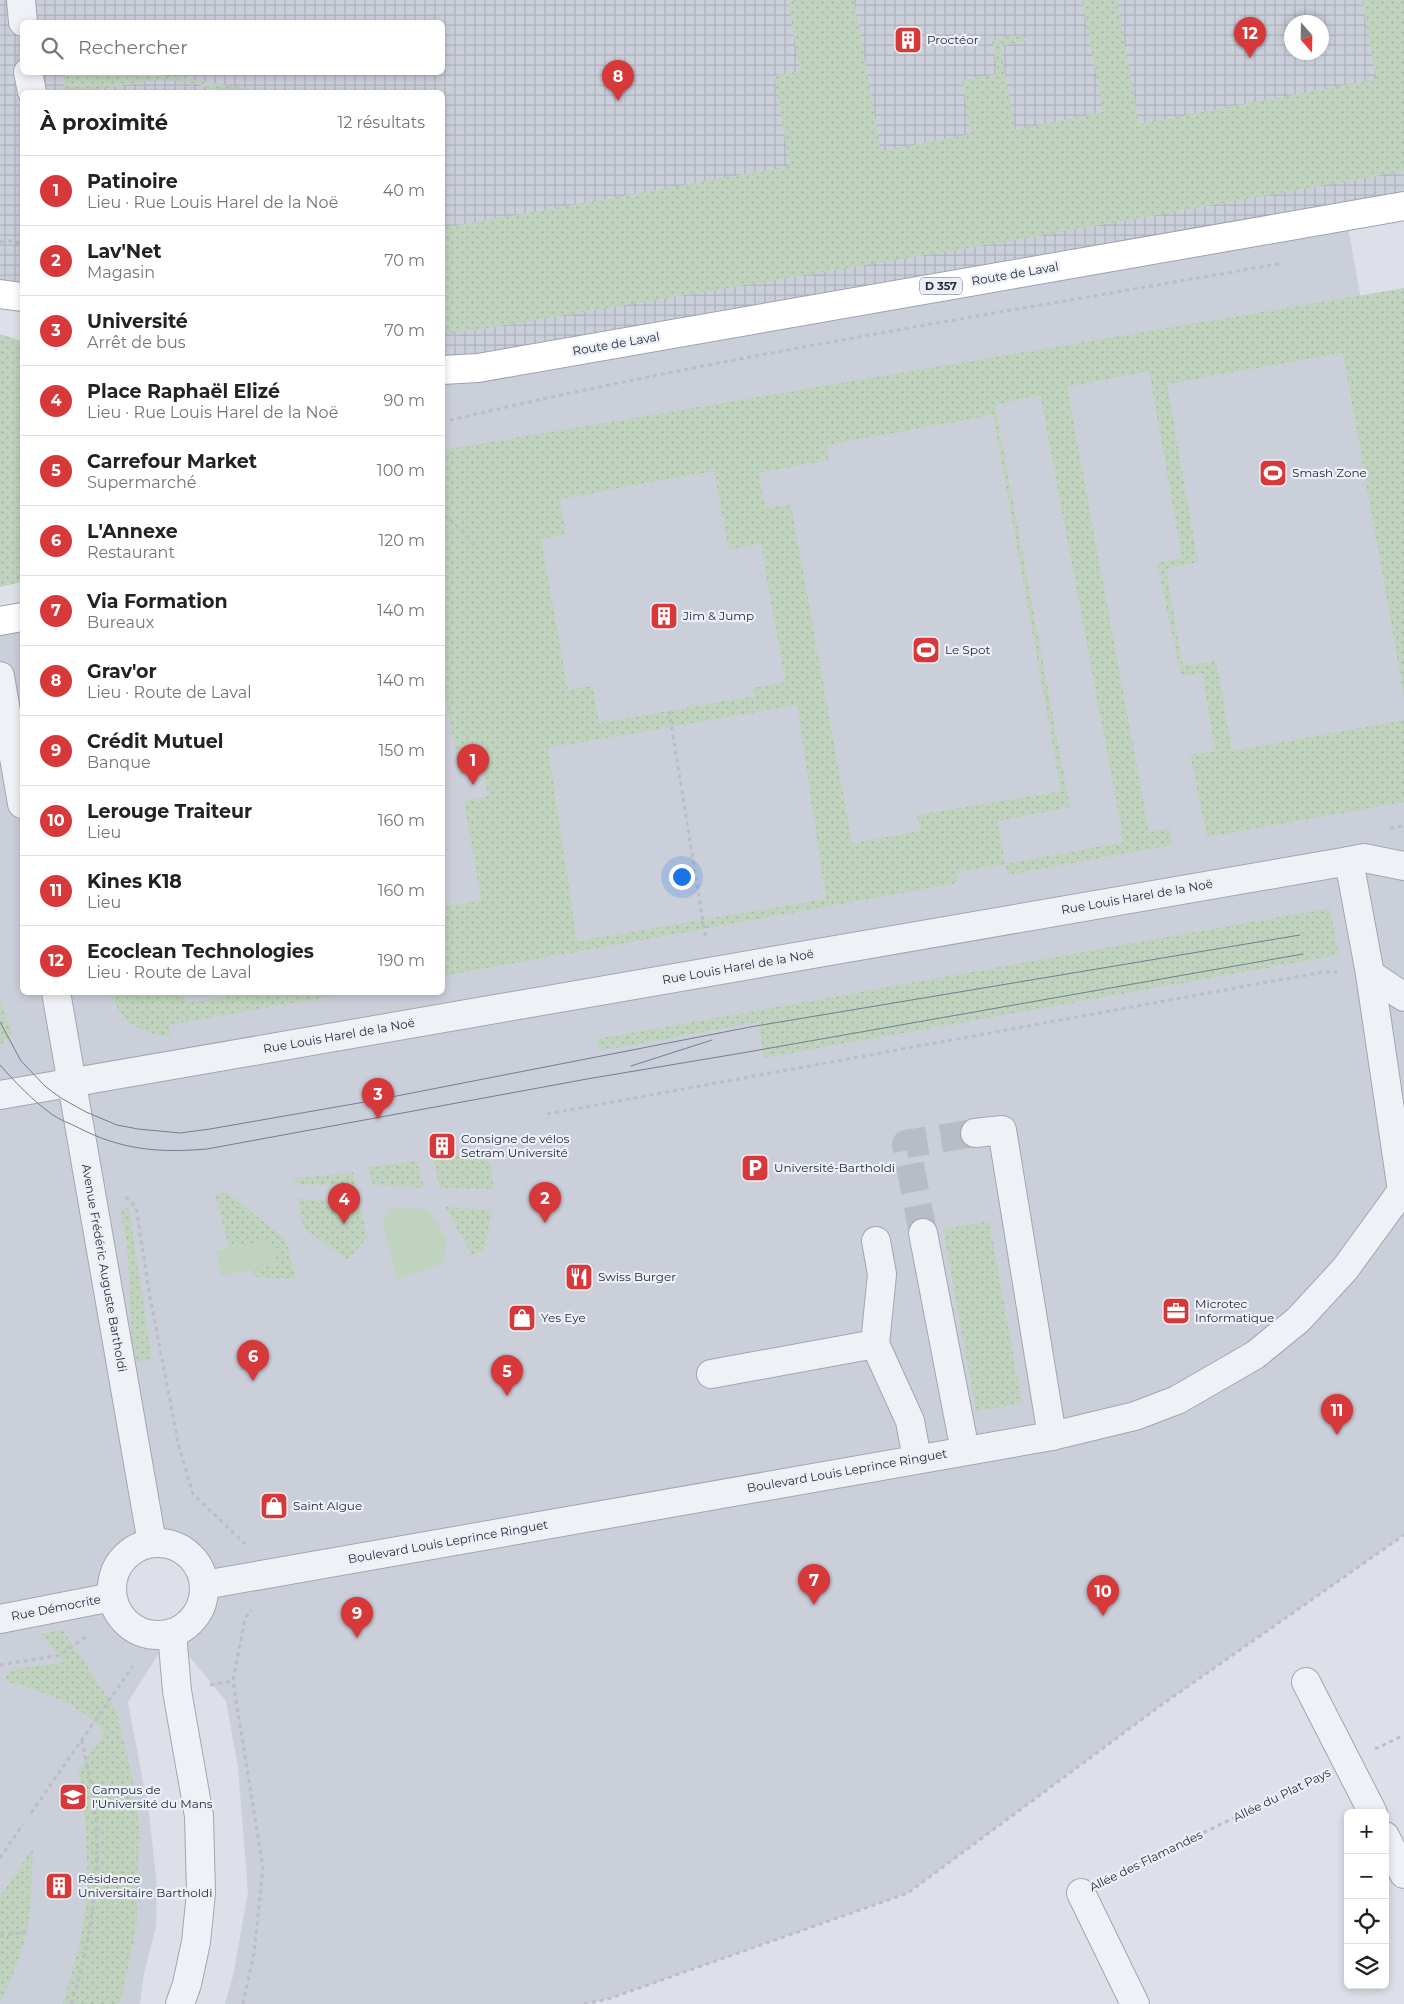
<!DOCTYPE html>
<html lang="fr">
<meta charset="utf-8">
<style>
body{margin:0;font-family:Montserrat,sans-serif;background:#f2f2f2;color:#222}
.controls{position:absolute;right:15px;bottom:15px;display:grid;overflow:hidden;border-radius:8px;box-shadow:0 2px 8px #0003}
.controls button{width:45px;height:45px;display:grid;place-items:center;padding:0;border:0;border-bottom:1px solid #e0e0e0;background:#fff;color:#222;font:25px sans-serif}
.compass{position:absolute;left:1284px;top:15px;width:45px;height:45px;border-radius:50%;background:#fff;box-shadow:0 2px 8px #0003;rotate:160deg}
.you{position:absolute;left:681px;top:876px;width:18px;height:18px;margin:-12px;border:4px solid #fff;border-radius:50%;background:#1a73e8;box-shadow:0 0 0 8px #1a73e833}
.badge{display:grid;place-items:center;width:32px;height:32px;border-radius:50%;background:#d7383a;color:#fff;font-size:16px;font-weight:700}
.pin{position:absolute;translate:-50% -41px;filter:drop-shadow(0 1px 2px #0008)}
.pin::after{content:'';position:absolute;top:26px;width:18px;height:15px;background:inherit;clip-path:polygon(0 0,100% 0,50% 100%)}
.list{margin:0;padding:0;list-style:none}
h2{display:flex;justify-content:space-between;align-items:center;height:65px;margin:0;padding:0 20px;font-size:21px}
h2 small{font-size:16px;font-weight:400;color:#767676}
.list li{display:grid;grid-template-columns:32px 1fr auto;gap:15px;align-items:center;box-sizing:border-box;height:70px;padding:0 20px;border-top:1px solid #e0e0e0}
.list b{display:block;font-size:19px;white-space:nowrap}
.list p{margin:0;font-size:16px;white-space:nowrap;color:#767676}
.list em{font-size:16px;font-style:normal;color:#767676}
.icon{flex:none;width:28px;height:28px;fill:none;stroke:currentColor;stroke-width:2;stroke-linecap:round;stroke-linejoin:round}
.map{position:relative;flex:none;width:1404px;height:2004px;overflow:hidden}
.search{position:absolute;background:#fff;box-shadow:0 2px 8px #0003;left:20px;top:20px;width:425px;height:55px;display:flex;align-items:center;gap:12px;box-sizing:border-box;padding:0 18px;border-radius:8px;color:#767676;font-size:19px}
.panel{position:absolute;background:#fff;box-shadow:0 2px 8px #0003;left:20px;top:90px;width:425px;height:905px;border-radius:8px}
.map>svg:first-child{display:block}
.built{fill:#cbcfda;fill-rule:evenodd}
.industrial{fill:url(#industrial-grid);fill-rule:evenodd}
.grass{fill:url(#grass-dots);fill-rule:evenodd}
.green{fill:#c0d3be}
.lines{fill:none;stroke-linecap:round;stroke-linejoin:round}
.minor-tunnel{stroke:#b8bcc6;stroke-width:28;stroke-dasharray:28 14;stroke-linecap:butt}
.minor-casing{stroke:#a2a6b2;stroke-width:30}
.major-casing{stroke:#9ca2b5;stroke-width:30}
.path{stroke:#bbbec7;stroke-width:3;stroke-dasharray:4 4;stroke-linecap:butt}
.minor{stroke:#f0f1f6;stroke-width:28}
.major{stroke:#fff;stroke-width:28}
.tram{stroke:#767d93;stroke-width:1}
.labels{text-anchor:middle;stroke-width:4.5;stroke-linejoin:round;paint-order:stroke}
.shield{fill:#edeff6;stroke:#626677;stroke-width:1}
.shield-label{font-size:11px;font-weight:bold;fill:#262c40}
.poi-label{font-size:12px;fill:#262c40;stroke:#edeff6;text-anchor:start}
.street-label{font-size:12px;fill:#262c40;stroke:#edeff6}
</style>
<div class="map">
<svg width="1404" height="2004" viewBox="0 0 1404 2004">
<defs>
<pattern id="industrial-grid" width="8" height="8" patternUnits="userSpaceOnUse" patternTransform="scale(1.25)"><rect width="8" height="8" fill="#cbcfda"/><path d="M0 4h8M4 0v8" fill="none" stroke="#aeb2bc"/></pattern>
<pattern id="grass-dots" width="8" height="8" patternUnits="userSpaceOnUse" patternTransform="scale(1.25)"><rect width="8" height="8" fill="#c0d3be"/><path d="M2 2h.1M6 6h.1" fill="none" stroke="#a5b5a4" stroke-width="1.8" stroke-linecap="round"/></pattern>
</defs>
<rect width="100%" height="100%" fill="#dde0e8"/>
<path class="built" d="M 1346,216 L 1404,536 L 1404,1535 L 1160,1706 L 908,1893 L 608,1999 L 584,2004 L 225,2004 L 233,1976 L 248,1892 L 238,1768 L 226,1701 L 171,1634 L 128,1702 L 149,1813 L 157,1887 L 156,1927 L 144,1973 L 140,2004 L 0,2004 L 0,621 L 22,617 L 22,992 L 442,992 L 443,378 ZM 152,1543 L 167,1544 L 181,1549 L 192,1558 L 200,1570 L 204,1585 L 203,1597 L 199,1609 L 194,1618 L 183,1628 L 171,1633 L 157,1636 L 142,1633 L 129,1625 L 119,1615 L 112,1597 L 111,1585 L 115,1570 L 125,1557 L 137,1547 Z"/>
<path class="industrial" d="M 0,0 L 1404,0 L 1404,206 L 443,370 L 442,92 L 22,92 L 22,297 L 0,294 ZM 22,22 L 442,22 L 442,72 L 22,72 ZM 1292,22 L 1322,22 L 1322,52 L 1292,52 Z"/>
<g class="grass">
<path d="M 799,0 L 854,0 L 881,151 L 971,134 L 962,80 L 998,74 L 992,41 C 1003,38 1019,30 1028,40 L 1000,46 L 1015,130 L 1103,112 L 1082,0 L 1117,0 L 1139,124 L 1376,79 L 1362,0 L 1404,0 L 1404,171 L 1015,240 L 481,329 L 443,334 L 443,228 L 790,166 L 774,76 L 800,71 L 788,2 Z"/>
<polygon points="65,72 149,73 267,92 222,92 197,84 161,79 83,92 63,92"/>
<path d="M 1404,288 L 1404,696 L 1343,353 L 1167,384 L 1198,562 L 1166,569 L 1183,666 L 1216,661 L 1232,751 L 1404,720 L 1404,802 L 1207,837 L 1190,755 L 1215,751 L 1202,673 L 1181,676 L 1157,563 L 1182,558 L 1149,371 L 1067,387 L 1149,832 L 1170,828 L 1172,845 L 1008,875 L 1004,864 L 957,872 L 957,883 L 443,976 L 443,907 L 481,900 L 464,801 L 488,796 L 483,770 L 459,774 L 443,682 L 443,450 ZM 1040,395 L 1124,842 L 1005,864 L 998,821 L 1070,807 L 995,405 ZM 993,415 L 1061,791 L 917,815 L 920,831 L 852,843 L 791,504 L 765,508 L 759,473 L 829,460 L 827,445 ZM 714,471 L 729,550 L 761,544 L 785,682 L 753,688 L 754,696 L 599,723 L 593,686 L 568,690 L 541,539 L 566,535 L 560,499 ZM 797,705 L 826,899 L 577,941 L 548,748 Z"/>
<polygon points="0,334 22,341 22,582 0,587"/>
<polygon points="1330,908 1339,955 764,1058 758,1022 599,1051 597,1039"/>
<path d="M 111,993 L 184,993 L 186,1003 L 249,993 L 351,993 L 169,1025 L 171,1037 C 141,1032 121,1025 111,993 Z"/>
<polygon points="0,998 12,1033 0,1046"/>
<polygon points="488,1151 494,1189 440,1188 433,1159"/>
<polygon points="417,1161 424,1188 373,1185 368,1167"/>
<polygon points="353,1172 356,1186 294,1184 293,1179"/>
<polygon points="227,1192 286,1240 296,1279 254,1277 252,1269 276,1264 270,1240 229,1249 215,1194"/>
<polygon points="297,1198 360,1204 367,1238 347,1260 304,1228"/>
<polygon points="445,1207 492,1210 484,1251 472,1255"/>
<polygon points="129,1208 152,1360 136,1362 132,1341 127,1244 120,1209"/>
<polygon points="989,1221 1022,1403 976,1411 943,1229"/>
<path d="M 63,1630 L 116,1710 L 131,1772 L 139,1825 L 137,1925 L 120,2004 L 63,2004 C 71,1974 82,1942 85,1910 C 90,1864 86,1817 78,1772 L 104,1733 C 82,1703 38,1690 3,1680 L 10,1670 L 65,1662 L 40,1634 Z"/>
<polygon points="33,1847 31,1906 26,1936 17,1965 0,2004 0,1897"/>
</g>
<g class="green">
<polygon points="390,1208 428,1209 447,1240 443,1263 397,1279 383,1224"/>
<polygon points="271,1240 276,1264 221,1276 216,1251"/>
</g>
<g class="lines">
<polyline class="minor-tunnel" points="923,1233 906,1144 975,1133"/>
<defs>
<g id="minor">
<polyline points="21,0 23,22"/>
<polyline points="28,72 32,92"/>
<polyline points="0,676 22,804"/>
<polyline points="1349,861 1370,974 1402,1191"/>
<polyline points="1370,974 1404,997"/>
<polyline points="56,992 152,1543"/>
<polyline points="0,1095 1349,861 1364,858 1404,866"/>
<polyline points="975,1133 1002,1130 1052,1436"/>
<polyline points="923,1233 965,1451"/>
<polyline points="876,1241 882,1274 875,1344 910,1421 917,1459"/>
<polyline points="711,1374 875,1344"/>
<circle cx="158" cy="1589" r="46"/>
<polyline points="204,1585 1052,1436 1135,1416 1177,1400 1255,1355 1298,1320 1345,1269 1404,1188"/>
<polyline points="0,1619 112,1597"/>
<polyline points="172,1633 177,1691 199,1816 201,1893 196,1942 187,1984 180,2004"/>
<polyline points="1306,1682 1373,1813"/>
<polyline points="1385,1836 1404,1874"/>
<polyline points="1081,1893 1135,2004"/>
</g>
<g id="major">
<polyline points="0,294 22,297"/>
<polyline points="442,370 478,368 1404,206"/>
<polyline points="0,621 22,617"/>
</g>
</defs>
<use href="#minor" class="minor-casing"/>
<use href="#major" class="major-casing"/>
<g class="path">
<path d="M 0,242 C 8,241 16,239 22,246"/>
<path d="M 442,422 C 720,356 1002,313 1283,263"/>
<polyline points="442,516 452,521 477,547"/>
<polyline points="669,711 706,940"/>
<polyline points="1390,828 1404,826"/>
<polyline points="547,1114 1323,972 1337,972"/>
<polyline points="126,1197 136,1207 150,1297 179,1447 193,1494 245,1544"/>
<polyline points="0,1665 60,1655 86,1637"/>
<polyline points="210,1685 233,1681"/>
<polyline points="1375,1749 1404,1735"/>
<polyline points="31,1813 133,1666"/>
<polyline points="0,1858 23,1824"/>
<polyline points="1110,1878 1318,1777"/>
<polyline points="0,1936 27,1932"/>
<path d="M 71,2004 C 91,1941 101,1874 95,1808 C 92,1785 86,1762 82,1740"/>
<polyline points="243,2004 254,1953 263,1868 233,1681 245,1618 251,1610"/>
<polyline points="584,2004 608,1999 908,1893 1160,1706 1404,1535"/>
</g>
<use href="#minor" class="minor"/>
<use href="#major" class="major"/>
<g class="tram">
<polyline points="0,1022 21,1061 46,1087 61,1098 86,1112 117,1125 138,1129 180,1133 210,1129 376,1100 750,1027 1300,935"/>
<path d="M 0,1065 C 16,1083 33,1101 53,1115 C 60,1120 69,1123 77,1127 C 121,1150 158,1153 207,1149 L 587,1079 L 742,1053 L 1303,954"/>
<polyline points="631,1066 712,1040"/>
</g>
</g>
<defs>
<symbol id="building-square" viewBox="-11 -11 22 22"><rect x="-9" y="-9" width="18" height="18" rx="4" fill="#d7383a" stroke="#edeff6"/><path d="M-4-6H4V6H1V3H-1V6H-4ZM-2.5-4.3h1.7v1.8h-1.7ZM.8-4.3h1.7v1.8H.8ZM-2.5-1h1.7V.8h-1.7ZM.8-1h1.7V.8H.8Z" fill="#fff"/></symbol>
<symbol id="stadium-square" viewBox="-11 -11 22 22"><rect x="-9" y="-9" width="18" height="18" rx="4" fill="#d7383a" stroke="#edeff6"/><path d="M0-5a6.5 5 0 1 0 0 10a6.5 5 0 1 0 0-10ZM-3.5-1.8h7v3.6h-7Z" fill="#fff"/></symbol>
<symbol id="parking-square" viewBox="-11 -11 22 22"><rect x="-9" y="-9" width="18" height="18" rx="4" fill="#d7383a" stroke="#edeff6"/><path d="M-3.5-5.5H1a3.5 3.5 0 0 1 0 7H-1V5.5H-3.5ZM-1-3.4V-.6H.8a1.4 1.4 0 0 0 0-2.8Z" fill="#fff"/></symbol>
<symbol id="restaurant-square" viewBox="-11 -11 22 22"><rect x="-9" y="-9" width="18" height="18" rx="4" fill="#d7383a" stroke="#edeff6"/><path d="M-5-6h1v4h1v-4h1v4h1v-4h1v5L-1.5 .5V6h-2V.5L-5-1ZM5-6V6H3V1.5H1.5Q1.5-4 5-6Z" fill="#fff"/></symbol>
<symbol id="office-square" viewBox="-11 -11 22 22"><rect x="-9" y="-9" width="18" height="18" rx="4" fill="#d7383a" stroke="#edeff6"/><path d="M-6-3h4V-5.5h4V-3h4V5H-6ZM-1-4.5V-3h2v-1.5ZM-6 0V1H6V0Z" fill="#fff"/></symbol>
<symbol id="shop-square" viewBox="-11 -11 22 22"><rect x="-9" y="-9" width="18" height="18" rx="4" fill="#d7383a" stroke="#edeff6"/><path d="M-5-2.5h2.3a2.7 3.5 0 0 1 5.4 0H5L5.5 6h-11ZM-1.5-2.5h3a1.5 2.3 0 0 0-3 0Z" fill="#fff"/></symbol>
<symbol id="university-square" viewBox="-11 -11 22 22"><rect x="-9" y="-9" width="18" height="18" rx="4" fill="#d7383a" stroke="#edeff6"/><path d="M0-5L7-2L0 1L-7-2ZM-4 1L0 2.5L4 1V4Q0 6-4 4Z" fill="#fff"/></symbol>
</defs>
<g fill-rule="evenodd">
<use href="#building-square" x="892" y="24" width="32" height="32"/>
<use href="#stadium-square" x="1257" y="457" width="32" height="32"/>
<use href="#building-square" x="648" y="600" width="32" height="32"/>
<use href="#stadium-square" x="910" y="634" width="32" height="32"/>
<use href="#building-square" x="426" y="1130" width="32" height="32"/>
<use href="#parking-square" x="739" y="1152" width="32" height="32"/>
<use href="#restaurant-square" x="563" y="1261" width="32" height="32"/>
<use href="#office-square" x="1160" y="1295" width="32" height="32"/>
<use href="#shop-square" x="506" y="1302" width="32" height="32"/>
<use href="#shop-square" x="258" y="1490" width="32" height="32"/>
<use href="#university-square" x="57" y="1781" width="32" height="32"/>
<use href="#building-square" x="43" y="1870" width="32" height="32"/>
</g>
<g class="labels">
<rect class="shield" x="920" y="277.5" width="42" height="17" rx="4"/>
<g class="shield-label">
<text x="941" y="290">D 357</text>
</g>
<g class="poi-label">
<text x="927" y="44">Proctéor</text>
<text x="1292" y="477">Smash Zone</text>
<text x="683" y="620">Jim &amp; Jump</text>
<text x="945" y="654">Le Spot</text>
<text x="461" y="1143">Consigne de vélos<tspan x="461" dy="14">Setram Université</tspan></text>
<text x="774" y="1172">Université-Bartholdi</text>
<text x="598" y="1281">Swiss Burger</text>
<text x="1195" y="1308">Microtec<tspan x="1195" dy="14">Informatique</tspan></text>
<text x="541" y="1322">Yes Eye</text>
<text x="293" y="1510">Saint Algue</text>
<text x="92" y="1794">Campus de<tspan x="92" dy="14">l'Université du Mans</tspan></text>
<text x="78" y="1883">Résidence<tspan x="78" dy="14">Universitaire Bartholdi</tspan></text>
</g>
<g class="street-label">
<text transform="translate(1015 274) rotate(-10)" y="4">Route de Laval</text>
<text transform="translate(616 344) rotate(-10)" y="4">Route de Laval</text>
<text transform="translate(1137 897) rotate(-10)" y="4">Rue Louis Harel de la Noë</text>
<text transform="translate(738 967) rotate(-10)" y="4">Rue Louis Harel de la Noë</text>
<text transform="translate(339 1036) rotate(-10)" y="4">Rue Louis Harel de la Noë</text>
<text transform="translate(104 1268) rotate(80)" y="4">Avenue Frédéric Auguste Bartholdi</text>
<text transform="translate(847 1471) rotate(-10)" y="4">Boulevard Louis Leprince Ringuet</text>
<text transform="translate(448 1542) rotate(-10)" y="4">Boulevard Louis Leprince Ringuet</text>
<text transform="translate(56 1608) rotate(-11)" y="4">Rue Démocrite</text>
<text transform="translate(1282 1795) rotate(-26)" y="4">Allée du Plat Pays</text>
<text transform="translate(1146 1861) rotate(-26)" y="4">Allée des Flamandes</text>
</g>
</g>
</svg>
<div class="controls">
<button>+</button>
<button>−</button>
<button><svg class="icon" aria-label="locate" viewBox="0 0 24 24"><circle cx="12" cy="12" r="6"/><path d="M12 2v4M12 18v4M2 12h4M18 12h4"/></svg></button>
<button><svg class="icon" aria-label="layers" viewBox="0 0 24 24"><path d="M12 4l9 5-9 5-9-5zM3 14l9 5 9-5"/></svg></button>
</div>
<svg class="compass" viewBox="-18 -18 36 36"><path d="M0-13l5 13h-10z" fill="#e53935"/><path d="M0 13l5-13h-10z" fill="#767676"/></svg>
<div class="you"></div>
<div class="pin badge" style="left:473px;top:785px">1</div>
<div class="pin badge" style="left:545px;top:1223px">2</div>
<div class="pin badge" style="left:378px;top:1119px">3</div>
<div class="pin badge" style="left:344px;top:1224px">4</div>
<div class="pin badge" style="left:507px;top:1396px">5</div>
<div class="pin badge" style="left:253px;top:1381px">6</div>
<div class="pin badge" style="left:814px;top:1605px">7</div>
<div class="pin badge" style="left:618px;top:101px">8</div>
<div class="pin badge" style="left:357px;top:1638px">9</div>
<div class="pin badge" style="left:1103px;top:1616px">10</div>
<div class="pin badge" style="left:1337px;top:1435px">11</div>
<div class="pin badge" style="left:1250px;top:58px">12</div>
<div class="search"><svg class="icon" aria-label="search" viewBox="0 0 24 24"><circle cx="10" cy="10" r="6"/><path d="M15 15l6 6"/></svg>Rechercher</div>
<section class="panel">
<h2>À proximité<small>12 résultats</small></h2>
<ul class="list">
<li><span class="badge">1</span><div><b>Patinoire</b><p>Lieu · Rue Louis Harel de la Noë</p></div><em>40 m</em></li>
<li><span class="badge">2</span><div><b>Lav'Net</b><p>Magasin</p></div><em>70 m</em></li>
<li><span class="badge">3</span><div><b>Université</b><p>Arrêt de bus</p></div><em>70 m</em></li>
<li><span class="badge">4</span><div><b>Place Raphaël Elizé</b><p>Lieu · Rue Louis Harel de la Noë</p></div><em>90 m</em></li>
<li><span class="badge">5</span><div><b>Carrefour Market</b><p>Supermarché</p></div><em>100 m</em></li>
<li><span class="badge">6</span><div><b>L'Annexe</b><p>Restaurant</p></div><em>120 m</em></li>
<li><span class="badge">7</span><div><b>Via Formation</b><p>Bureaux</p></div><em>140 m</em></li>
<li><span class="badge">8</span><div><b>Grav'or</b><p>Lieu · Route de Laval</p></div><em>140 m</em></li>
<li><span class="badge">9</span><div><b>Crédit Mutuel</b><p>Banque</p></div><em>150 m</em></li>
<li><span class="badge">10</span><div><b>Lerouge Traiteur</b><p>Lieu</p></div><em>160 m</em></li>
<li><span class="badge">11</span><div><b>Kines K18</b><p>Lieu</p></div><em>160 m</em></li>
<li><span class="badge">12</span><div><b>Ecoclean Technologies</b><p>Lieu · Route de Laval</p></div><em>190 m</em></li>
</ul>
</section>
</div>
